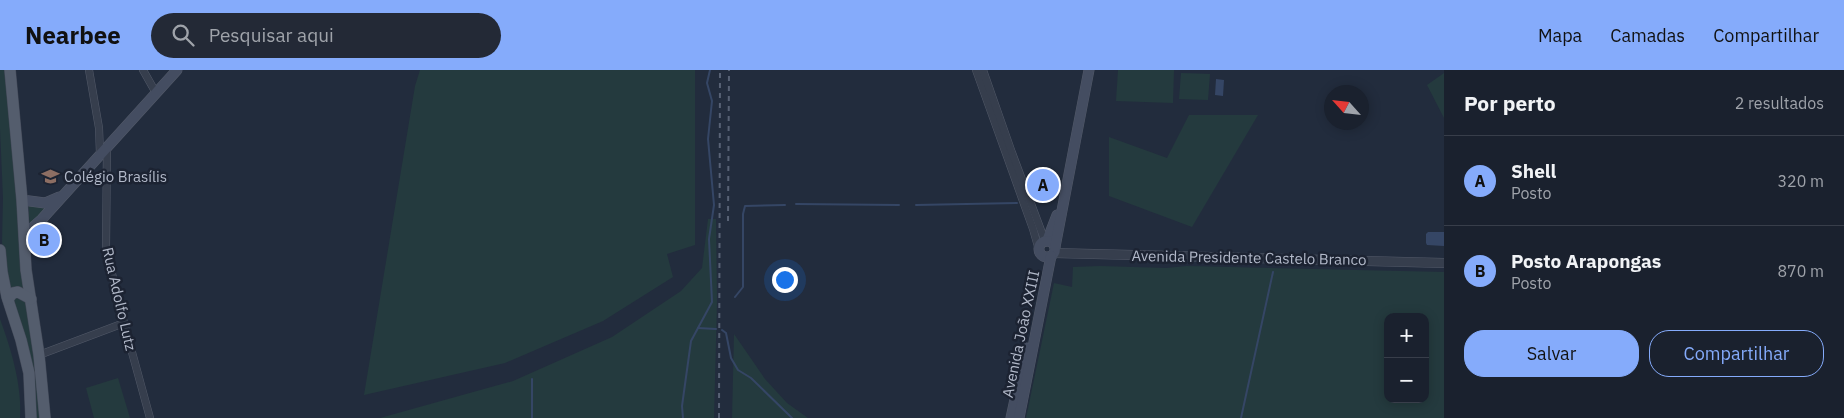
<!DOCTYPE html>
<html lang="pt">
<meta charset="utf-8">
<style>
body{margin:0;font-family:"IBM Plex Sans",sans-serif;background:#232936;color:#f1f3f6}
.controls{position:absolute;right:15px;bottom:15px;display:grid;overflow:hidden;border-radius:10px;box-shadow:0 2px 12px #0003}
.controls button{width:45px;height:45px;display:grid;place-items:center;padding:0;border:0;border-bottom:1px solid #383e4a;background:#1a212e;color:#f1f3f6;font:25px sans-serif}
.compass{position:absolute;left:1324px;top:15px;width:45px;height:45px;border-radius:50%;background:#1a212e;box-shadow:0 2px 12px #0003;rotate:297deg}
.you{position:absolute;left:784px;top:209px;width:18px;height:18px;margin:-12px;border:4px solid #fff;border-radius:50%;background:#1a73e8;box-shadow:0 0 0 8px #1a73e833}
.badge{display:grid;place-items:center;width:32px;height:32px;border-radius:50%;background:#85abfb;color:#111;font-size:16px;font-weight:700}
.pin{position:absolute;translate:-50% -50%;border:2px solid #fff;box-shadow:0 1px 5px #0006}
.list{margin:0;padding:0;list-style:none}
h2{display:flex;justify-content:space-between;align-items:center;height:65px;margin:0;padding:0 20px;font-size:21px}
h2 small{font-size:16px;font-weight:400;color:#9fa3aa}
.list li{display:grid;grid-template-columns:32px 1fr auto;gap:15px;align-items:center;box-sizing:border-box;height:90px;padding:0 20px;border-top:1px solid #383e4a}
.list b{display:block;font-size:19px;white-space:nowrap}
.list p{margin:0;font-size:16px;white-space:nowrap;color:#9fa3aa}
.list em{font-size:16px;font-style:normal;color:#9fa3aa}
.actions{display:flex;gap:10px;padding:15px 20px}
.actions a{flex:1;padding:11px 0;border:1px solid #85abfb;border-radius:20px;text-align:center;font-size:18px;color:#85abfb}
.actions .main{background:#85abfb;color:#111}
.icon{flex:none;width:28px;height:28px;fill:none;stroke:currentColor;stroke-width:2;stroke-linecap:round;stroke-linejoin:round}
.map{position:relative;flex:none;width:1444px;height:348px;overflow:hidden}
header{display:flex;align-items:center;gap:30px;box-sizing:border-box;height:70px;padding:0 25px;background:#85abfb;color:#111}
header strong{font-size:24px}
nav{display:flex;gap:28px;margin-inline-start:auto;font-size:18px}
.search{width:350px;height:45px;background:#232936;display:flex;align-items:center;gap:12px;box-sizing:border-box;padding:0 18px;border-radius:28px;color:#9fa3aa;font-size:19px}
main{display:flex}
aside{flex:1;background:#1a212e}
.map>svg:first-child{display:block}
.green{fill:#243a3e;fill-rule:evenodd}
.water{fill:#354665}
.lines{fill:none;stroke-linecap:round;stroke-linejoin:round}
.stream{stroke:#354665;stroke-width:2}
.minor-casing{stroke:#525968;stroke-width:8}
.tertiary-casing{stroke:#525968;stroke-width:10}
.secondary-casing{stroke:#525968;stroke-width:11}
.primary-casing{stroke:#404756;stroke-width:12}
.minor{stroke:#363e4d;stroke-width:7}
.tertiary{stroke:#363e4d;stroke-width:9}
.secondary{stroke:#444d61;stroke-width:10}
.primary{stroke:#545d6d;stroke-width:11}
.rail{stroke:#586275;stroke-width:2;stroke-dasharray:5 5;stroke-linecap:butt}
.labels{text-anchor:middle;stroke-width:5;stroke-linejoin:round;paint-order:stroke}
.poi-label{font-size:15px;fill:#b2b9c9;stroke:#1c2332;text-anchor:start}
.street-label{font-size:15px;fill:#b2b9c9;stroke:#1c2332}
</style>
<header>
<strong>Nearbee</strong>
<div class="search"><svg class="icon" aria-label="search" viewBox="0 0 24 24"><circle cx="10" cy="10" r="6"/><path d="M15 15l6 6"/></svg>Pesquisar aqui</div>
<nav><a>Mapa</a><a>Camadas</a><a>Compartilhar</a></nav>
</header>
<main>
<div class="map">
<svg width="1444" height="348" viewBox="0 0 1444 348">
<rect width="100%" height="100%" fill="#222c3d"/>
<g class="green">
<polygon points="0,0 7,0 41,348 34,348 6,205 2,172 3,128 0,59"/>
<polygon points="420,0 695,0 695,175 667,184 673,207 603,251 505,293 364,325 415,16"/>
<polygon points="1118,0 1174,0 1173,33 1116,31"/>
<polygon points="1181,3 1210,4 1208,30 1179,29"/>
<polygon points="1444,3 1444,48 1427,15"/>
<polygon points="1189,45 1258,45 1192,157 1109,126 1109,67 1167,88"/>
<polygon points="28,134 48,139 30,158"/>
<polygon points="708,149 716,149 717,231 714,348 380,348 513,311 612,267 681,221 702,198"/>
<path d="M 1100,196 L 1166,198 L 1187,196 L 1444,202 L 1444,348 L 1026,348 L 1054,213 L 1072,217 L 1073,197 ZM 1388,247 L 1425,247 L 1425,329 L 1388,329 Z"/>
<path d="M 0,249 C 11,279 22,315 20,348 L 0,348 Z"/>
<polygon points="734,264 765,309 787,333 808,348 732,348"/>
<polygon points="118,308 130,348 94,348 86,318"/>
</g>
<g class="water">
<polygon points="1216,9 1224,10 1223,26 1215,25"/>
<polygon points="1428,162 1444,162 1444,176 1427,175 1426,173 1426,164"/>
</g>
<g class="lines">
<g class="stream">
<polyline points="796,134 899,135"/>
<polyline points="916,135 1017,133"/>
<polyline points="735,227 743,217 743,144 745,136 785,135"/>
<polyline points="698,258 716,259"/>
<polyline points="722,260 726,263 731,288 738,300 751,308 792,348"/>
<polyline points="532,309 532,348"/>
<polyline points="683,348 682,336 691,271 712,232 709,169 714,135 708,69 712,31 707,13 710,0"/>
<polyline points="1241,348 1273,202"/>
</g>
<defs>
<g id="minor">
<polyline points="89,0 99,58 100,84 102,85"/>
<polyline points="143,0 156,23"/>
<polyline points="976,0 1033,159 1039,180"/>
<polyline points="983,0 1011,80 1045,171"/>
<polyline points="107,77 106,179 124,253 150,348"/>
<polyline points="39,285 124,253"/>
</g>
<polyline id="tertiary" points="1054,183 1444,193"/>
<g id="secondary">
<polyline points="22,130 45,133 59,127"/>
<polyline points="24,165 42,149 177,0"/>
<polyline points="1047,171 1057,145"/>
<circle cx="1047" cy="179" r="8"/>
<polyline points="1055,177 1089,0"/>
<polyline points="1011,348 1026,278"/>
<polyline points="1019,348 1051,186"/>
</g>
<g id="primary">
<polyline points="10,0 22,130 26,200 39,285 45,348"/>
<polyline points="0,180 2,202 7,227 21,270 29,303 31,348"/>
<polyline points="8,229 13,223 18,222 31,229"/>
</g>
</defs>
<use href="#minor" class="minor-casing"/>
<use href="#tertiary" class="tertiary-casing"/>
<use href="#secondary" class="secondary-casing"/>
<use href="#primary" class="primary-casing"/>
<use href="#minor" class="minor"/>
<use href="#tertiary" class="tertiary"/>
<use href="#secondary" class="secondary"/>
<use href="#primary" class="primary"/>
<g class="rail">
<polyline points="728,151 729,0"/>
<polyline points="719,348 720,0"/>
</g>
</g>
<defs>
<symbol id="school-bare" viewBox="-9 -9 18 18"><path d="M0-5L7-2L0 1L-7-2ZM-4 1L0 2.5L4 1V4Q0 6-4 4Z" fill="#8d6e63" stroke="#1c2332" stroke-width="2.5" paint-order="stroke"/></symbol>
</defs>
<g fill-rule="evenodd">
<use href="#school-bare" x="38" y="94" width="25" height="25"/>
</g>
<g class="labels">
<g class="poi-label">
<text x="64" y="112">Colégio Brasílis</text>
</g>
<g class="street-label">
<text transform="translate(1249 188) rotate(1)" y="5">Avenida Presidente Castelo Branco</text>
<text transform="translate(119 229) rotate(77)" y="5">Rua Adolfo Lutz</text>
<text transform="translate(1021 264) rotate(-78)" y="5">Avenida João XXIII</text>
</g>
</g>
</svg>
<div class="controls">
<button>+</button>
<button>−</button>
</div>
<svg class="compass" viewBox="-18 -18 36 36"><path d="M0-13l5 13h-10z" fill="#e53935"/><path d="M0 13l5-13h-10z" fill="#9fa3aa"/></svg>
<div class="you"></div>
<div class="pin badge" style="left:1043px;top:115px">A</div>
<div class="pin badge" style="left:44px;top:170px">B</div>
</div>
<aside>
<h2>Por perto<small>2 resultados</small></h2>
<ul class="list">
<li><span class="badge">A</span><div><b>Shell</b><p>Posto</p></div><em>320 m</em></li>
<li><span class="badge">B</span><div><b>Posto Arapongas</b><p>Posto</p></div><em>870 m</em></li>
</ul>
<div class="actions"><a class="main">Salvar</a><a>Compartilhar</a></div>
</aside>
</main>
